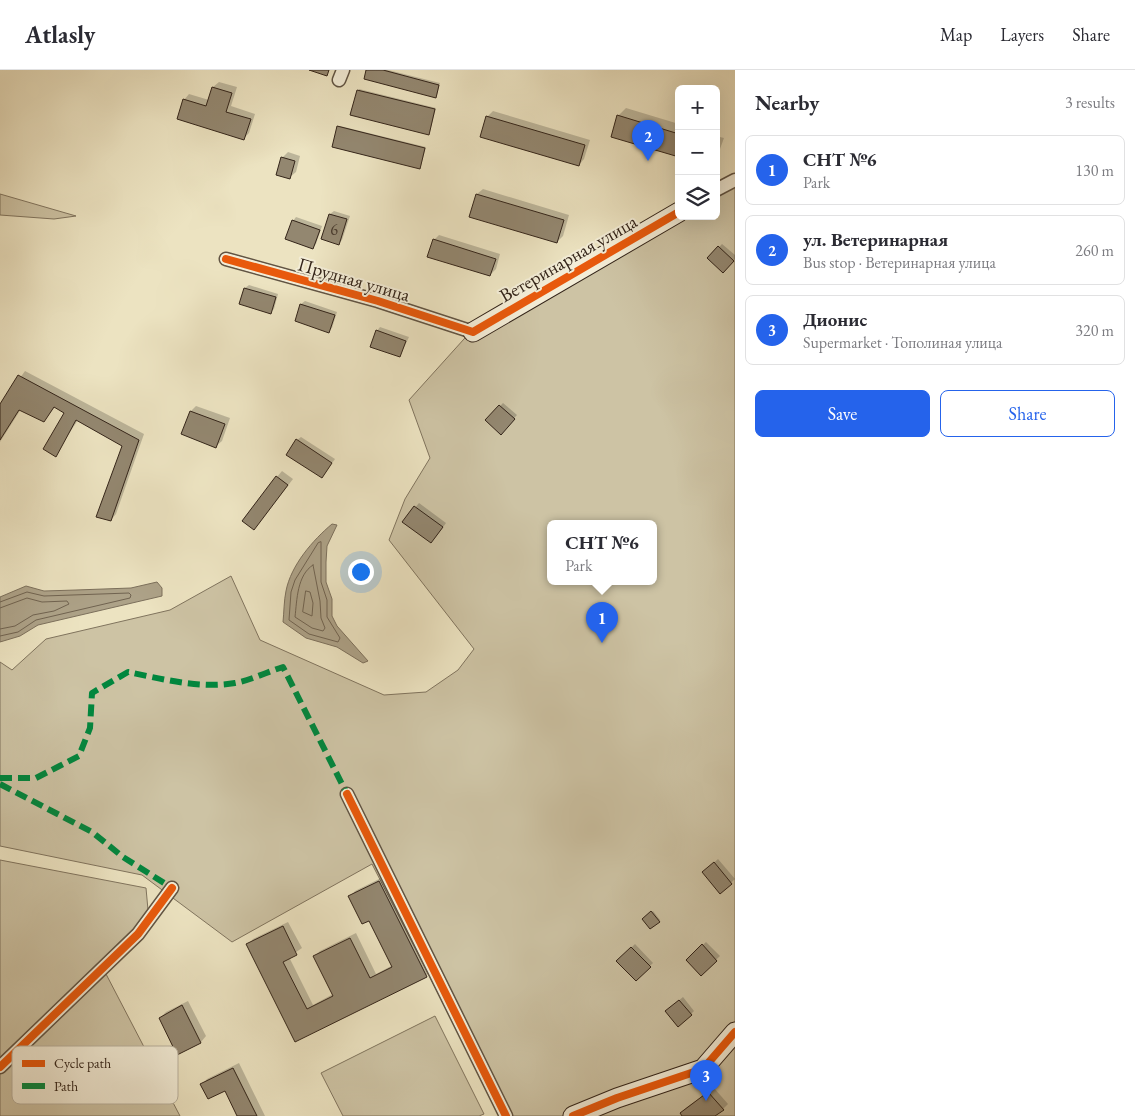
<!DOCTYPE html>
<meta charset="utf-8">
<style>
body{margin:0;font-family:"EB Garamond",serif;background:#f2f2f3;color:#2b2b33}
.controls{position:absolute;right:15px;top:15px;display:grid;overflow:hidden;border-radius:8px;box-shadow:0 5px 20px #0002}
.controls button{width:45px;height:45px;display:grid;place-items:center;padding:0;border:0;border-bottom:1px solid #e1e1e2;background:#fff;color:#2b2b33;font:25px sans-serif}
.you{position:absolute;left:360px;top:501px;width:18px;height:18px;margin:-12px;border:4px solid #fff;border-radius:50%;background:#1a73e8;box-shadow:0 0 0 8px #1a73e833}
.badge{display:grid;place-items:center;width:32px;height:32px;border-radius:50%;background:#2563eb;color:#fff;font-size:16px;font-weight:700}
.pin{position:absolute;translate:-50% -41px;filter:drop-shadow(0 1px 2px #0008)}
.pin::after{content:'';position:absolute;top:26px;width:18px;height:15px;background:inherit;clip-path:polygon(0 0,100% 0,50% 100%)}
.popup{position:absolute;left:547px;top:450px;width:110px;height:65px;box-sizing:border-box;display:grid;place-content:center;border-radius:8px;background:#fff;filter:drop-shadow(0 1px 4px #0005);font-size:16px;white-space:nowrap;color:#7c7c81}
.popup b{font-size:19px;color:#2b2b33}
.popup::after{content:'';position:absolute;left:50%;top:100%;margin-left:-10px;border:10px solid transparent;border-top-color:#fff}
.list{margin:0;padding:0;list-style:none}
h2{display:flex;justify-content:space-between;align-items:center;height:65px;margin:0;padding:0 20px;font-size:21px}
h2 small{font-size:16px;font-weight:400;color:#7c7c81}
.list li{display:grid;grid-template-columns:32px 1fr auto;gap:15px;align-items:center;box-sizing:border-box;height:70px;margin:0 10px 10px;padding:0 10px;border:1px solid #e1e1e2;border-radius:8px}
.list b{display:block;font-size:19px;white-space:nowrap}
.list p{margin:0;font-size:16px;white-space:nowrap;color:#7c7c81}
.list em{font-size:16px;font-style:normal;color:#7c7c81}
.actions{display:flex;gap:10px;padding:15px 20px}
.actions a{flex:1;padding:11px 0;border:1px solid #2563eb;border-radius:8px;text-align:center;font-size:18px;color:#2563eb}
.actions .main{background:#2563eb;color:#fff}
.icon{flex:none;width:28px;height:28px;fill:none;stroke:currentColor;stroke-width:2;stroke-linecap:round;stroke-linejoin:round}
.map{position:relative;flex:none;width:735px;height:1046px;overflow:hidden}
header{display:flex;align-items:center;gap:30px;box-sizing:border-box;height:70px;padding:0 25px;background:#fff;border-bottom:1px solid #e1e1e2}
header strong{font-size:24px}
nav{display:flex;gap:28px;margin-inline-start:auto;font-size:18px}
main{display:flex}
aside{flex:1;background:#fff}
.map>svg:first-child{display:block}
.green{fill:#cdc3a4;stroke:#80745e;fill-rule:evenodd}
.water{fill:#ada288;stroke:#7c705c}
.shadow{fill:#0003}
.lines{fill:none;stroke-linecap:round;stroke-linejoin:round}
.shore{stroke:#706350;stroke-width:1}
.building{fill:#938770;stroke:#332419}
.street-casing{stroke:#615443;stroke-width:15}
.secondary-casing{stroke:#332419;stroke-width:21}
.street{stroke:#f3edd7;stroke-width:12}
.secondary{stroke:#f3edd7;stroke-width:19}
.quiet{stroke:#00873e;stroke-width:6;stroke-dasharray:12 6;stroke-linecap:butt}
.cycleway-casing{stroke:#f3edd7;stroke-width:11}
.cycleway{stroke:#e8590c;stroke-width:8}
.labels{text-anchor:middle;stroke-width:4;stroke-linejoin:round;paint-order:stroke}
.number-label{font-size:16px;fill:#4b3d2f}
.street-label{font-size:19px;fill:#332419;stroke:#f3edd7}
.key{fill:#f3edd7;stroke:#b9b19e;stroke-width:1}
.key-label{font-size:14px;fill:#332419}
</style>
<header>
<strong>Atlasly</strong>
<nav><a>Map</a><a>Layers</a><a>Share</a></nav>
</header>
<main>
<div class="map">
<svg width="735" height="1046" viewBox="0 0 735 1046">
<rect width="100%" height="100%" fill="#ece3c1"/>
<filter id="stains"><feTurbulence type="fractalNoise" baseFrequency=".004" numOctaves="4"/><feColorMatrix values="0 0 0 0 .2 0 0 0 0 .09 0 0 0 0 .02 0 0 0 .5 -.17"/></filter>
<radialGradient id="worn" r=".72"><stop offset=".6" stop-color="#630" stop-opacity="0"/><stop offset="1" stop-color="#630" stop-opacity=".3"/></radialGradient>
<g class="green">
<path d="M 735,107 L 735,1046 L 501,1046 L 372,794 L 232,872 L 142,805 L 0,776 L 0,592 L 12,600 L 46,569 L 170,540 L 231,506 L 260,570 L 384,625 L 426,622 L 458,600 L 474,579 L 389,470 L 405,429 L 430,388 L 409,330 L 473,259 L 679,146 L 716,146 L 716,118 ZM 551,454 L 653,454 L 653,512 L 551,512 Z"/>
<polygon points="0,124 76,146 54,149 0,145"/>
<polygon points="0,790 146,818 149,851 106,904 180,1046 0,1046"/>
<polygon points="435,946 484,1044 479,1046 343,1046 321,1003"/>
</g>
<g class="water">
<path d="M 332,454 L 337,455 L 327,476 L 326,492 L 326,512 L 332,529 L 332,546 L 337,556 L 368,591 L 363,593 L 337,577 L 306,568 L 283,552 C 284,542 284,530 286,521 C 291,495 313,470 332,454 Z"/>
<polygon points="157,512 162,518 162,526 38,555 20,566 0,572 0,527 26,516 44,521 76,520 131,518"/>
</g>
<g class="shadow">
<polygon points="368,0 388,0 440,13 437,25 435,26"/>
<polygon points="219,12 237,17 231,36 255,44 249,63 244,68 184,30 189,24 209,30 213,17"/>
<polygon points="359,19 436,38 430,62 352,44"/>
<polygon points="626,38 679,54 679,86 612,66 619,45"/>
<polygon points="493,41 590,70 584,89 579,95 487,47"/>
<polygon points="340,56 426,77 421,96 420,97 338,57"/>
<polygon points="716,66 724,68 716,90"/>
<polygon points="288,82 300,86 296,102 290,107 282,88"/>
<polygon points="483,119 569,145 563,166 557,172 477,124"/>
<polygon points="334,141 350,146 342,170 339,173 323,168 330,144"/>
<polygon points="296,147 322,156 316,174 313,177 293,151"/>
<polygon points="439,165 500,184 496,199 490,205 434,170"/>
<polygon points="722,174 735,185 735,189 723,202 709,188"/>
<polygon points="249,215 278,224 274,239 270,242 241,233 245,218"/>
<polygon points="305,231 337,242 332,258 329,261 301,234"/>
<polygon points="380,257 409,267 400,286 377,261"/>
<polygon points="25,301 144,364 116,444 111,450 123,375 78,350 55,385 65,343 55,337 44,350 21,339 0,372 0,336"/>
<polygon points="503,333 517,345 501,363 487,350"/>
<polygon points="196,336 230,348 222,371 216,376 191,341"/>
<polygon points="301,367 335,389 325,403 297,370"/>
<polygon points="282,401 293,409 259,453 277,407"/>
<polygon points="419,433 446,453 435,468 404,451"/>
<polygon points="718,789 735,809 721,822 707,799"/>
<polygon points="385,806 432,900 426,906 296,971 248,875 253,869 288,852 302,878 289,887 313,935 333,924 314,887 320,881 356,863 376,904 393,895 370,849 350,827 355,821"/>
<polygon points="653,841 660,850 650,858 643,849"/>
<polygon points="706,872 720,886 701,904 687,890"/>
<polygon points="635,874 653,893 636,909 618,891"/>
<polygon points="683,927 694,941 691,944 670,938"/>
<polygon points="188,931 206,966 201,972 178,983 160,948 166,942"/>
<polygon points="239,993 265,1046 239,1046 225,1019 202,1015 207,1009"/>
<polygon points="714,1018 728,1034 723,1039 713,1046 684,1046 681,1043 687,1037"/>
</g>
<g class="lines">
<g class="shore">
<polygon points="321,472 321,512 327,530 327,547 340,568 338,572 309,564 289,550 291,522 295,510 318,473"/>
<path d="M 313,495 L 320,531 L 321,548 L 325,558 L 323,561 L 312,558 L 295,547 C 297,530 297,505 313,495 Z"/>
<polygon points="306,521 310,522 313,533 312,546 303,542"/>
<polyline points="0,532 27,522 44,526 129,523 131,525 130,528 36,550 18,562 0,566"/>
<polyline points="0,538 27,528 42,532 67,531 69,534 54,541 33,545 15,556 0,559"/>
</g>
</g>
<g class="building">
<polygon points="309,0 329,0 327,6"/>
<polygon points="366,0 383,0 439,15 436,28 364,9"/>
<polygon points="212,17 232,23 226,42 251,49 244,70 177,49 183,29 206,36"/>
<polygon points="357,20 435,39 429,65 350,45"/>
<polygon points="617,45 679,64 679,87 611,67"/>
<polygon points="486,46 585,75 579,96 480,67"/>
<polygon points="337,56 425,78 420,99 332,77"/>
<polygon points="281,87 295,91 290,109 276,105"/>
<polygon points="476,124 564,150 557,173 469,147"/>
<polygon points="329,144 347,149 339,175 321,169"/>
<polygon points="292,150 320,160 313,179 285,169"/>
<polygon points="433,169 496,189 490,206 427,187"/>
<polygon points="718,176 734,191 723,203 707,188"/>
<polygon points="244,218 276,227 271,244 239,234"/>
<polygon points="300,234 335,245 329,263 295,251"/>
<polygon points="376,260 406,271 400,287 370,277"/>
<polygon points="18,305 139,370 111,451 96,447 122,376 76,350 56,387 43,379 64,343 54,337 44,352 19,340 0,370 0,334"/>
<polygon points="499,335 515,349 501,365 485,350"/>
<polygon points="190,341 225,354 216,378 181,364"/>
<polygon points="296,369 332,393 322,408 286,385"/>
<polygon points="276,406 288,415 254,460 242,451"/>
<polygon points="414,436 443,457 431,473 402,452"/>
<polygon points="714,792 732,814 720,824 702,802"/>
<polygon points="379,811 427,907 295,972 246,874 283,856 297,885 283,892 307,939 333,926 313,886 350,868 370,908 392,897 369,851 362,854 348,826"/>
<polygon points="651,841 660,852 650,859 642,849"/>
<polygon points="702,874 717,891 701,906 686,890"/>
<polygon points="631,877 651,897 636,911 616,891"/>
<polygon points="679,930 692,945 678,957 665,941"/>
<polygon points="182,935 201,973 177,985 159,948"/>
<polygon points="233,998 257,1046 237,1046 225,1021 208,1029 200,1014"/>
<polygon points="708,1022 724,1040 715,1046 682,1046 680,1043"/>
</g>
<g class="lines">
<defs>
<g id="street">
<polyline points="339,10 343,0"/>
<polyline points="716,120 735,110"/>
<polyline points="226,189 378,231 473,262"/>
<polyline points="347,724 506,1046"/>
<polyline points="0,997 138,864 172,818"/>
</g>
<g id="secondary">
<polyline points="473,262 679,142"/>
<polyline points="573,1046 617,1028 703,999 735,962"/>
</g>
</defs>
<use href="#street" class="street-casing"/>
<use href="#secondary" class="secondary-casing"/>
<use href="#street" class="street"/>
<use href="#secondary" class="secondary"/>
<g class="quiet">
<path d="M 0,708 L 36,708 L 79,686 L 90,658 L 92,623 L 128,602 C 162,609 200,619 235,613 C 251,610 267,602 283,597 L 347,724"/>
<polyline points="0,714 92,762 123,787 172,818"/>
</g>
<defs>
<g id="cycleway">
<polyline points="226,189 378,231 473,262 679,142"/>
<polyline points="347,724 506,1046"/>
<polyline points="0,997 138,864 172,818"/>
<polyline points="573,1046 617,1028 703,999 735,962"/>
</g>
</defs>
<use href="#cycleway" class="cycleway-casing"/>
<use href="#cycleway" class="cycleway"/>
</g>
<g class="labels">
<g class="number-label">
<text x="334" y="165">6</text>
</g>
<g class="street-label">
<text transform="translate(568 188) rotate(-30)" y="7">Ветеринарная улица</text>
<text transform="translate(354 209) rotate(16)" y="7">Прудная улица</text>
</g>
</g>
<rect x="12" y="976" width="166" height="58" rx="8" class="key"/>
<rect x="22" y="990" width="23" height="7" fill="#e8590c"/>
<rect x="22" y="1013" width="23" height="6" fill="#00873e"/>
<g class="key-label">
<text x="54" y="998">Cycle path</text>
<text x="54" y="1021">Path</text>
</g>
<rect width="100%" height="100%" filter="url(#stains)"/>
<rect width="100%" height="100%" fill="url(#worn)"/>
</svg>
<div class="controls">
<button>+</button>
<button>−</button>
<button><svg class="icon" aria-label="layers" viewBox="0 0 24 24"><path d="M12 4l9 5-9 5-9-5zM3 14l9 5 9-5"/></svg></button>
</div>
<div class="you"></div>
<div class="pin badge" style="left:602px;top:573px">1</div>
<div class="popup"><b>СНТ №6</b>Park</div>
<div class="pin badge" style="left:648px;top:91px">2</div>
<div class="pin badge" style="left:706px;top:1031px">3</div>
</div>
<aside>
<h2>Nearby<small>3 results</small></h2>
<ul class="list">
<li><span class="badge">1</span><div><b>СНТ №6</b><p>Park</p></div><em>130 m</em></li>
<li><span class="badge">2</span><div><b>ул. Ветеринарная</b><p>Bus stop · Ветеринарная улица</p></div><em>260 m</em></li>
<li><span class="badge">3</span><div><b>Дионис</b><p>Supermarket · Тополиная улица</p></div><em>320 m</em></li>
</ul>
<div class="actions"><a class="main">Save</a><a>Share</a></div>
</aside>
</main>
